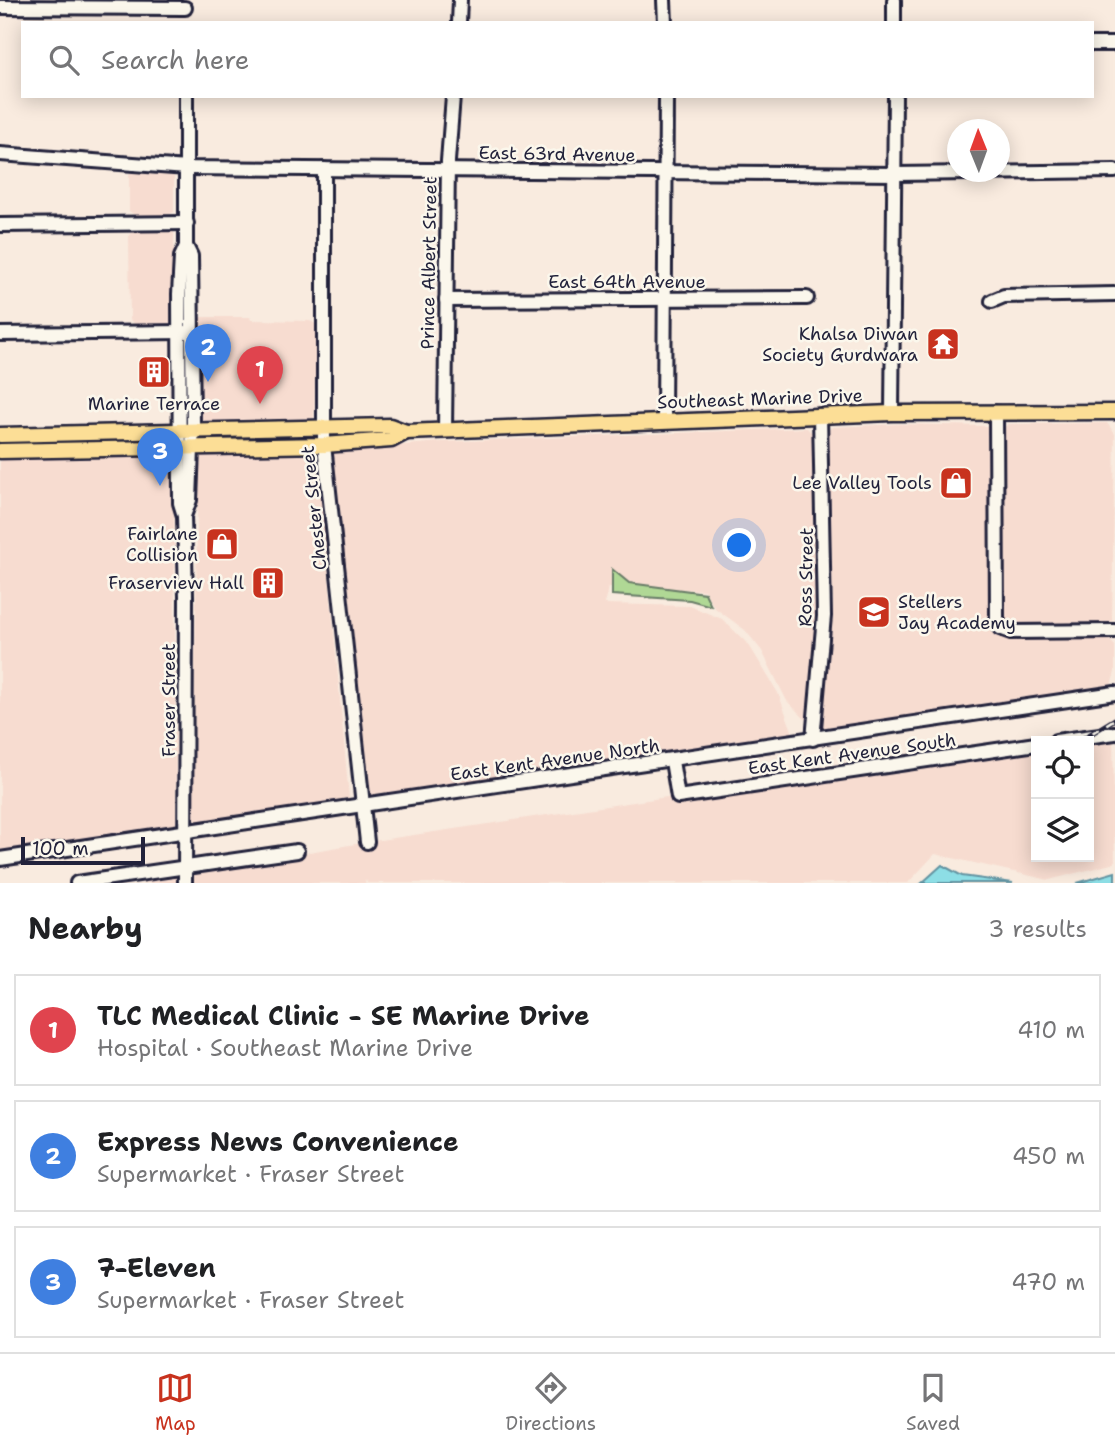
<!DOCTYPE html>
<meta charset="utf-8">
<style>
body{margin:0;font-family:"Shantell Sans",sans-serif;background:#f2f2f2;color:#202124}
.controls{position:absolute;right:21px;bottom:21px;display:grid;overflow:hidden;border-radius:0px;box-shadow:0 4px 18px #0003}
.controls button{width:63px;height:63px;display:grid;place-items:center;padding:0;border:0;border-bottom:2px solid #e0e0e0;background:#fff;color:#202124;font:35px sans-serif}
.compass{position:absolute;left:947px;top:119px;width:63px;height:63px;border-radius:50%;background:#fff;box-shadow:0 4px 18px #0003;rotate:359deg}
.scale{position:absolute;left:21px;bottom:18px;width:124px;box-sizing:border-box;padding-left:7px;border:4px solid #22223b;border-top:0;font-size:19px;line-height:24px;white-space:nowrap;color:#22223b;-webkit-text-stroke:5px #fbf7ec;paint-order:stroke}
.you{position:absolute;left:740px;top:546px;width:24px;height:24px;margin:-18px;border:5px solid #fff;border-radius:50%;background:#1a73e8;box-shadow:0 0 0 10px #1a73e833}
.badge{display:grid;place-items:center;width:46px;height:46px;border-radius:50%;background:#c8321e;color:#fff;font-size:23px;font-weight:700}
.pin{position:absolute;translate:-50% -58px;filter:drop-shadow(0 2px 4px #0008)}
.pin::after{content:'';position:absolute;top:37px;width:24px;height:21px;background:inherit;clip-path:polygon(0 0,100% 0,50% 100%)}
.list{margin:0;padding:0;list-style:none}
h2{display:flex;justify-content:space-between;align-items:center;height:91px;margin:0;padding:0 28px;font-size:30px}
h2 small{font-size:23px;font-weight:400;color:#757577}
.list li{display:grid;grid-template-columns:46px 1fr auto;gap:21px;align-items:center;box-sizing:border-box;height:112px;margin:0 14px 14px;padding:0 14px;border:2px solid #e0e0e0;border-radius:0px}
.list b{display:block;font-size:26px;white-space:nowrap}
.list p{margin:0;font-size:23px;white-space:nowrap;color:#757577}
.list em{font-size:23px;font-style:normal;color:#757577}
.icon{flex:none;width:38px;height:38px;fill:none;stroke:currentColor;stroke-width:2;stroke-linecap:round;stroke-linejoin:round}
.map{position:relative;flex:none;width:1115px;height:883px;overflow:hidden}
.search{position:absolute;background:#fff;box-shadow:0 4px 18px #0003;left:21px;right:21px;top:21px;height:77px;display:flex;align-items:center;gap:18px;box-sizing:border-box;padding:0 24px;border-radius:0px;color:#757577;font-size:26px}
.sheet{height:469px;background:#fff}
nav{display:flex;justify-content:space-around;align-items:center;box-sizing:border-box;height:98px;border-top:2px solid #e0e0e0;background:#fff;font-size:19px;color:#757577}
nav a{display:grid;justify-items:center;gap:4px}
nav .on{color:#c8321e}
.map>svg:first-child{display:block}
.built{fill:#f7dcd0}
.green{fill:#b0d895;stroke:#697d68;stroke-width:2}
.water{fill:#8ddee5;stroke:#6293a1;stroke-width:2}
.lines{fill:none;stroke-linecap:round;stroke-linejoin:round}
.minor-casing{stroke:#22223b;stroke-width:18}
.major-casing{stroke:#22223b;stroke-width:19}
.minor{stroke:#fbf7ec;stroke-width:12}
.major{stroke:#fcde96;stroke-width:14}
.rail-casing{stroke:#22223b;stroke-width:5}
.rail{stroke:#fbf7ec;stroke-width:2.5;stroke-dasharray:8;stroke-linecap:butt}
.labels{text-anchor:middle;stroke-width:5;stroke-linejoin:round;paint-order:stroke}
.street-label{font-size:18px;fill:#22223b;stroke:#fbf7ec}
.poi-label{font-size:18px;fill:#22223b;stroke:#fbf7ec;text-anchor:end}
</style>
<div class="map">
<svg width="1115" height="883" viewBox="0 0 1115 883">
<rect width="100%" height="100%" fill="#f9ebdf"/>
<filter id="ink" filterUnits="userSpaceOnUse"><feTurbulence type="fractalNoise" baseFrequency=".0143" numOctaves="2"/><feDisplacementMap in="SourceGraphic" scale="14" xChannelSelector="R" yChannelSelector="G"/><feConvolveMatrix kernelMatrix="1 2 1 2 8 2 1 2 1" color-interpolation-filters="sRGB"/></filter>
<g filter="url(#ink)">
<g class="built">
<polygon points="136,170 174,175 174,212 168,215 136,216 129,211 129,174"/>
<polygon points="135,229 170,229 174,233 175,318 171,324 136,325 130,320 129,235"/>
<polygon points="197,317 250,317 251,320 310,321 316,324 314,420 198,424"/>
<polygon points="1107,423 1115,434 1112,621 1106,624 1007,623 1004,617 1004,427 1009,424"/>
<polygon points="900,424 987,426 991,628 1006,639 1109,639 1115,646 1115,672 1110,689 824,729 821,722 833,603 827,431 832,427"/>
<polygon points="807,428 812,433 818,593 806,720 787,701 762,651 745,630 715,608 704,590 609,587 605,604 690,606 722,619 749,645 778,693 794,736 368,797 347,609 333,455 336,451 441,442"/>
<polygon points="313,451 318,457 349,798 346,801 198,823 193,816 198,458 203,455"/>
<polygon points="166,456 174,462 176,824 153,830 5,852 0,850 0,462 5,458"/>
<polygon points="1113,736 1115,863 1049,880 935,854 908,883 367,883 366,880 365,883 118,883 173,874 177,878 192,876 194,872 367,842 741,786 1036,747 1036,857 1089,857 1089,741"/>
</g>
<polygon class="green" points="612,569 629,583 705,593 711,606 690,600 612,595"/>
<g class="water">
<polygon points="942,865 962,876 1013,883 922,883"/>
<polygon points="1115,872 1115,883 1077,883"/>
</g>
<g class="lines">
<defs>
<g id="minor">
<polyline points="664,0 665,23"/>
<polyline points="894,0 894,23"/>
<polyline points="0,7 185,8"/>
<polyline points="459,23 460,0"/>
<polyline points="1092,44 1115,44"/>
<polyline points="0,154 187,168 896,174 1115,171"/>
<polyline points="324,169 324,445 367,842"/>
<polyline points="0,225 187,223"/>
<polyline points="446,300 807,298"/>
<polyline points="992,301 1004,296 1115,294"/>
<polyline points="0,334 185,332"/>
<polyline points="996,412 997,618 1000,628 1011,632 1115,631"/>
<polyline points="892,413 895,96"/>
<polyline points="664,422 666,96"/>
<polyline points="445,431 448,161 453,96"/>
<polyline points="184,516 190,500 193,423 191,256 186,246"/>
<polyline points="813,739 824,616 820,415"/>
<polyline points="1056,741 1115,733"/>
<polyline points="672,761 678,797 1036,744"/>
<polyline points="0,859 1115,693"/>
<polyline points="77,883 297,851"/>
<polyline points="185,883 186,596 184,516 180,503 179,294 181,257 186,246 186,96"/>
</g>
<g id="major">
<polyline points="0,435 390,426 406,432 892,413 1115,412"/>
<polyline points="0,451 324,445 391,440 406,432"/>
</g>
</defs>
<use href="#minor" class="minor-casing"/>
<use href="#major" class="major-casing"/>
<use href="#minor" class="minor"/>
<use href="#major" class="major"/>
<defs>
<polyline id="rail" points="1079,741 1115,719"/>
</defs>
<use href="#rail" class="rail-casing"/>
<use href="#rail" class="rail"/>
</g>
</g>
<defs>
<symbol id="temple-square" viewBox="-11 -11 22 22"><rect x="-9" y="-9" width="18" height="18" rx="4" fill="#c8321e" stroke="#fbf7ec"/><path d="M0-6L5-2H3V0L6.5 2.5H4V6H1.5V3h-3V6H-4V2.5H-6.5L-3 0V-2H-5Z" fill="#fff"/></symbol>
<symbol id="building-square" viewBox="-11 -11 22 22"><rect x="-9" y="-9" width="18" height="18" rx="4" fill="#c8321e" stroke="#fbf7ec"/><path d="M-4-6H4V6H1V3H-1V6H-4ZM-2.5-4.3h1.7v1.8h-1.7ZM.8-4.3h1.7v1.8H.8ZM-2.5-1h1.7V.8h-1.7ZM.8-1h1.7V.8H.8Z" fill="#fff"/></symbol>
<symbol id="shop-square" viewBox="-11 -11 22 22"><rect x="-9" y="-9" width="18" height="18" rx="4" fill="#c8321e" stroke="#fbf7ec"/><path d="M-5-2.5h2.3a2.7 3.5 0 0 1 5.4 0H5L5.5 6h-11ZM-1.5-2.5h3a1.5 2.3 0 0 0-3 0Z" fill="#fff"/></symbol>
<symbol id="school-square" viewBox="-11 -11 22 22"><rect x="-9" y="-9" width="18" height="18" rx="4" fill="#c8321e" stroke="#fbf7ec"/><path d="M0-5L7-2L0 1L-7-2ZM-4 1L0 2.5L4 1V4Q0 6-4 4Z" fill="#fff"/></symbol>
</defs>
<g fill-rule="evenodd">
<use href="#temple-square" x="924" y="325" width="38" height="38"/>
<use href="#building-square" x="135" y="353" width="38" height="38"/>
<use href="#shop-square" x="937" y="464" width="38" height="38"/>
<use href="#shop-square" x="203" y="525" width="38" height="38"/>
<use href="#building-square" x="249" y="564" width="38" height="38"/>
<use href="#school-square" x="855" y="593" width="38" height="38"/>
</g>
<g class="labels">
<g class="street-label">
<text transform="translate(557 154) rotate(1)" y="6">East 63rd Avenue</text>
<text transform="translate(429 263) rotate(-89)" y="6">Prince Albert Street</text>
<text x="627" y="288">East 64th Avenue</text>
<text transform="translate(760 399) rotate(-2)" y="6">Southeast Marine Drive</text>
<text transform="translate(314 508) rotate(-96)" y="6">Chester Street</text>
<text transform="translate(806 577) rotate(-89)" y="6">Ross Street</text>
<text transform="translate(169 700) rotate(-90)" y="6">Fraser Street</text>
<text transform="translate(852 754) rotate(-8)" y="6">East Kent Avenue South</text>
<text transform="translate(555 760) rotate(-8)" y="6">East Kent Avenue North</text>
</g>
<g class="poi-label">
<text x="918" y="340">Khalsa Diwan<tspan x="918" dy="21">Society Gurdwara</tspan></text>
<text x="154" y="410" text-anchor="middle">Marine Terrace</text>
<text x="932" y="489">Lee Valley Tools</text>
<text x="198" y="540">Fairlane<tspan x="198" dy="21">Collision</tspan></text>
<text x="244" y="589">Fraserview Hall</text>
<text x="898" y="608" text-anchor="start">Stellers<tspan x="898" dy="21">Jay Academy</tspan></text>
</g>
</g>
</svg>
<div class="controls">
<button><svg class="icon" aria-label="locate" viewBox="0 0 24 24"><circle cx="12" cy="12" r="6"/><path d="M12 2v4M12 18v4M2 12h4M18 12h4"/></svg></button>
<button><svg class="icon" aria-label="layers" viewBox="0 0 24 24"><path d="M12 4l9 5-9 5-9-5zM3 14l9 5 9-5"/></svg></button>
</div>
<svg class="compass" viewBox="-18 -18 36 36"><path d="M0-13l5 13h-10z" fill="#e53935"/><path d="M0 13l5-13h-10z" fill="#757577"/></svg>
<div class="scale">100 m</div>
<div class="you"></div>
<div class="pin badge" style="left:260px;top:404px;background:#e0444e">1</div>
<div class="pin badge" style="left:208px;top:382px;background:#3f7fe0">2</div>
<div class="pin badge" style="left:160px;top:486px;background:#3f7fe0">3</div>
<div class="search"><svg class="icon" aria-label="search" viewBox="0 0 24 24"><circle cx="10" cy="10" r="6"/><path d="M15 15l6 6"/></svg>Search here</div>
</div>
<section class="sheet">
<h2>Nearby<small>3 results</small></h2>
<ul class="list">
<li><span class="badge" style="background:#e0444e">1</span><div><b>TLC Medical Clinic - SE Marine Drive</b><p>Hospital · Southeast Marine Drive</p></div><em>410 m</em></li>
<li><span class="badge" style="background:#3f7fe0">2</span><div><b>Express News Convenience</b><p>Supermarket · Fraser Street</p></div><em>450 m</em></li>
<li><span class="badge" style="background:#3f7fe0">3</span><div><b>7-Eleven</b><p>Supermarket · Fraser Street</p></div><em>470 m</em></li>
</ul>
</section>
<nav>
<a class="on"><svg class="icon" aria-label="map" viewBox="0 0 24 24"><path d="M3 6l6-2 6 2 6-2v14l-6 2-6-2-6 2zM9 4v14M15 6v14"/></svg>Map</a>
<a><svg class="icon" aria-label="directions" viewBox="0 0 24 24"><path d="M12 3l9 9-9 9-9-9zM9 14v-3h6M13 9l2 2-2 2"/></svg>Directions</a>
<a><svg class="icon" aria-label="saved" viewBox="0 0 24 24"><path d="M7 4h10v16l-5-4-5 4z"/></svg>Saved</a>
</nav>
